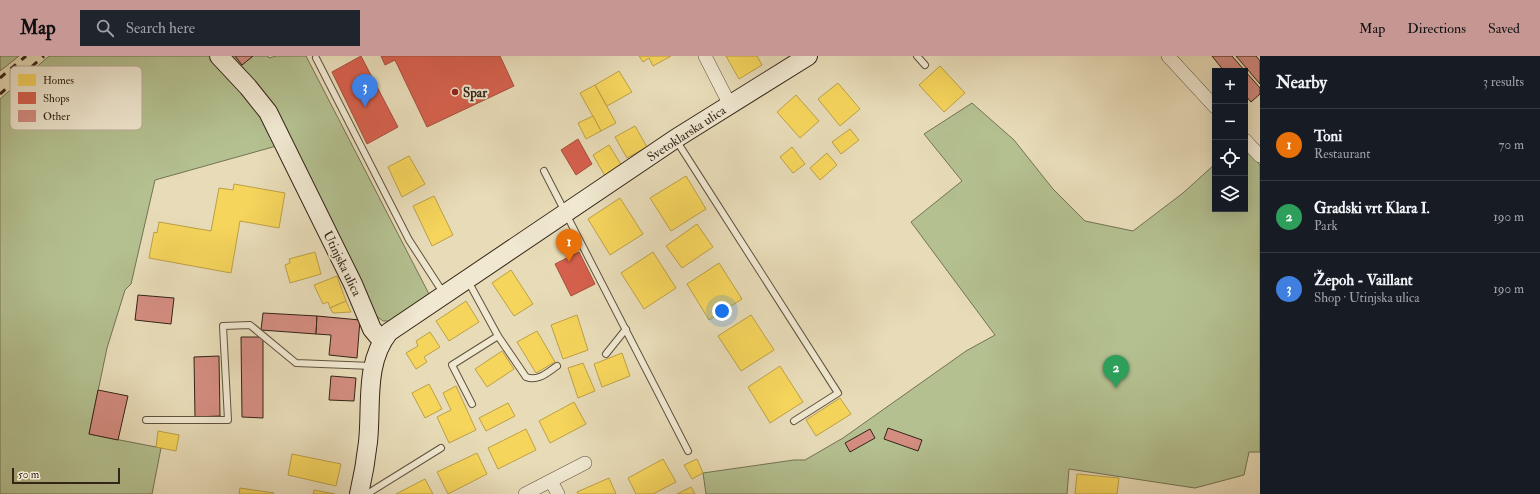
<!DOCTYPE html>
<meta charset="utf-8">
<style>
body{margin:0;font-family:"IM FELL Double Pica",serif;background:#20242c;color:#f1f3f6}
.controls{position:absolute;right:12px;top:12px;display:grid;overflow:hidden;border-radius:0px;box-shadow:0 4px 16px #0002}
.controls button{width:36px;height:36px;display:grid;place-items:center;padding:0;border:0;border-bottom:1px solid #363941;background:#171b24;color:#f1f3f6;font:20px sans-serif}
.scale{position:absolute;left:12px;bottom:10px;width:108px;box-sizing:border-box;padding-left:4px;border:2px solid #332417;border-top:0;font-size:11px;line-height:14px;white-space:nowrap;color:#332417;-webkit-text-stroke:3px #f0e8d1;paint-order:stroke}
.you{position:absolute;left:722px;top:255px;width:14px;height:14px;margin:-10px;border:3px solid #fff;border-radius:50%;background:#1a73e8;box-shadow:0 0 0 6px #1a73e833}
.badge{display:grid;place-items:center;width:26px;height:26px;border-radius:50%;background:#c59692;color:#fff;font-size:13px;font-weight:700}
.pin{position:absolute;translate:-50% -33px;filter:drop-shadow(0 1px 2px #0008)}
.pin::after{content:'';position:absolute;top:21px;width:14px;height:12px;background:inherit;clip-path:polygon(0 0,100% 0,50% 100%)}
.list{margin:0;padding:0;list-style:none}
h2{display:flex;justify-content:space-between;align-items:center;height:52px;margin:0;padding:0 16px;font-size:17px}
h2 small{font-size:13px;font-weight:400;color:#9ea1a6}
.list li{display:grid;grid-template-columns:26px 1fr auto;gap:12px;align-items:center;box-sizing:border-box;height:72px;padding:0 16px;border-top:1px solid #363941}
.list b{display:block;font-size:15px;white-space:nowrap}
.list p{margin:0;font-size:13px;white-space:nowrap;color:#9ea1a6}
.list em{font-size:13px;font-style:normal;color:#9ea1a6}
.icon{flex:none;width:22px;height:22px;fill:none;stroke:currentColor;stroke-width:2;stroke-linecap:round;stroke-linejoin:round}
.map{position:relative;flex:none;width:1260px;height:438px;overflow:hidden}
header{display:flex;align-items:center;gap:24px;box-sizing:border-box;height:56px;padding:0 20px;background:#c59692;color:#111}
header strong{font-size:19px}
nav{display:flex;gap:22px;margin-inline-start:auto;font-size:14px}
.search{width:280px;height:36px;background:#20242c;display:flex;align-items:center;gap:10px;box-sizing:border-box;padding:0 14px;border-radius:0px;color:#9ea1a6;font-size:15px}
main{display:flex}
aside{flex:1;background:#171b24}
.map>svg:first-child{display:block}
.green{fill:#b4c090;stroke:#747254}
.homes{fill:#f6d55c;stroke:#bca047}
.shops{fill:#d6604d;stroke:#a54e3d}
.building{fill:#d48d81;stroke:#332417}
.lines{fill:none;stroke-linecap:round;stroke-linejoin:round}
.lane-casing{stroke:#60523f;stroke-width:8}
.street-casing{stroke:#60523f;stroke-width:14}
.secondary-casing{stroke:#332417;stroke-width:20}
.lane{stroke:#f0e8d1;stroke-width:6}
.street{stroke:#f0e8d1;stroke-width:13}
.secondary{stroke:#f0e8d1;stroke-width:18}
.rail{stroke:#332417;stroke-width:3;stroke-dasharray:7 7;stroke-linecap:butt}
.poi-dot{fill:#8f2418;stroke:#f0e8d1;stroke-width:1.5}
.labels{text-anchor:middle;stroke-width:4;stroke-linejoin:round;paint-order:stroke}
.poi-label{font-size:13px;font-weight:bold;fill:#332417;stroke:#f0e8d1;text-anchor:start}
.street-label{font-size:13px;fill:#332417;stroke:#f0e8d1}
.key{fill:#f0e8d1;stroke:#b7ad99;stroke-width:1}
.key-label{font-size:11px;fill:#332417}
</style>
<header>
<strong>Map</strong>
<div class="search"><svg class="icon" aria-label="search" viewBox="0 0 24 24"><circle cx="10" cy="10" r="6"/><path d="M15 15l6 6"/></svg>Search here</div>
<nav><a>Map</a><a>Directions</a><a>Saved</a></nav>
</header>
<main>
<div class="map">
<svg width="1260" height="438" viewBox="0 0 1260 438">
<rect width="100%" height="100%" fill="#e8dcb8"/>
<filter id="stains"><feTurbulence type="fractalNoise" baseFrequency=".005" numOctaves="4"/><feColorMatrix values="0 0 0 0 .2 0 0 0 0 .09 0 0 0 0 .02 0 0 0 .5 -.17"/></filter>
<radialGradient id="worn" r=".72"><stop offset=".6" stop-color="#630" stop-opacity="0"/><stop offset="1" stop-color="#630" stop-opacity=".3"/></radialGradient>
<g class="green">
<polygon points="0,0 19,0 0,15"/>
<polygon points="49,0 212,0 257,54 280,89 155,124 131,228 125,234 107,292 89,378 161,392 152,438 0,438 0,43"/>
<polygon points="228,0 235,0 242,9 253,0 268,0 269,2 276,0 306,0 429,238 389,265 383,265 376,260"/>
<polygon points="972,47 1014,84 1053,133 1085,165 1133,175 1183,137 1215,108 1215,153 1245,153 1245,91 1260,109 1260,396 1249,396 1244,419 1195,432 1069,413 1067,438 706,438 703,417 794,404 805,404 843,382 966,295 995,279 911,166 962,125 924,78"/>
</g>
<g class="homes">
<polygon points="639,0 671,0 653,10 649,2 643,6"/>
<polygon points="726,0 757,0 762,9 739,23"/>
<polygon points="940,10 965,37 944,56 919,29"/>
<polygon points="619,15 632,36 607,50 595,29"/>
<polygon points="838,27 860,53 840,70 818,43"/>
<polygon points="595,29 616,67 601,75 580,37"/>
<polygon points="796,39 819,65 800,82 777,56"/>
<polygon points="593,60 601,75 586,83 578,67"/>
<polygon points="635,70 647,91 627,102 615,81"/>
<polygon points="850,73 859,84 841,98 832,86"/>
<polygon points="609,89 622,110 605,120 593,99"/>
<polygon points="792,91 805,108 793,117 780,101"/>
<polygon points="827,97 837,109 820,124 810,112"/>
<polygon points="409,100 425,128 402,141 388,111"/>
<polygon points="686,120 706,153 671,175 650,142"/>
<polygon points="234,128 285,137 279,172 240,165 231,217 149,202 154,176 157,177 159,166 211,175 219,132 233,134"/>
<polygon points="434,140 453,179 432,190 413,150"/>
<polygon points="620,142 643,178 610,199 588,163"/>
<polygon points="697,168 713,191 682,212 666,190"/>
<polygon points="315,196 321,218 290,227 285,209 290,207 289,203"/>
<polygon points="653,196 676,232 644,253 621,217"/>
<polygon points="719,207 742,243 709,264 687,228"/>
<polygon points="511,214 533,248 514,260 492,227"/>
<polygon points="337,220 346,245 330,252 328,246 323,248 314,229"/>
<polygon points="346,245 351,256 333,257 330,252"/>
<polygon points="466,245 479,266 449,285 436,265"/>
<polygon points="577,259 588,294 563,303 551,269"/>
<polygon points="751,259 774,294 741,315 718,280"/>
<polygon points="537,275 555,306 536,317 517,286"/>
<polygon points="430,276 440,291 424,301 427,306 416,313 406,297 418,290 416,285"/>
<polygon points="502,295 514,313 487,331 475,313"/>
<polygon points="622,297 630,320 602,331 594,308"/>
<polygon points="583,307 595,335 578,342 568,312"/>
<polygon points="780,310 803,346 770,367 748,331"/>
<polygon points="429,328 442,353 425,362 412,337"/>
<polygon points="456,330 476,374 449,387 437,361 451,354 443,337"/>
<polygon points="840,342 851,358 816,380 806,364"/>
<polygon points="574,346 586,368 550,387 539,365"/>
<polygon points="508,347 515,360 486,375 479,362"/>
<polygon points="526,373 536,394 498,413 488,392"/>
<polygon points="158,375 179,379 176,395 156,391"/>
<polygon points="477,397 487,418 448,438 437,416"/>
<polygon points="292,398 341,408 336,430 288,419"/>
<polygon points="663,403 676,426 653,438 636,438 628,422"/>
<polygon points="697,403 703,417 692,423 684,409"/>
<polygon points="1077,418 1119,422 1117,438 1075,438"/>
<polygon points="609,422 616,438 578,438 577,436"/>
<polygon points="425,423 433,438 396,438"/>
<polygon points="691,431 695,438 677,438"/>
<polygon points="240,432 274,437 273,438 239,438"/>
<polygon points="314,434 335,438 313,438"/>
</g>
<g class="shops">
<polygon points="361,0 398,71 367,88 332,16"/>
<polygon points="381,0 500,0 514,30 427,71 395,4 385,9"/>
<polygon points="578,83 592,108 576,119 561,94"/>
<polygon points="579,196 595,228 571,240 555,208"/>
</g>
<g class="building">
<polygon points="235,0 253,0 242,9"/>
<polygon points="1212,0 1232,0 1260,32 1260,38 1251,46 1245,39 1245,15 1224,15"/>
<polygon points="1236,0 1256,0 1260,5 1260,28"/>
<polygon points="138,239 174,242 171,268 135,264"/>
<polygon points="263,257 317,260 316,278 261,274"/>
<polygon points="317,260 360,264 357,302 329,299 331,279 316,278"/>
<polygon points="241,281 263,281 263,362 242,361"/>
<polygon points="219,300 220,360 195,361 194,301"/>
<polygon points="331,320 356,322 354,345 329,344"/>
<polygon points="98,334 128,340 118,384 89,378"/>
<polygon points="888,372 922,384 918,395 884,383"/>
<polygon points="870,373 875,382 850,396 845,387"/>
</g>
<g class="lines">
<defs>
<g id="lane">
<polyline points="917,0 925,9"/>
<polyline points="316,2 409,184 444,238"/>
<polyline points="676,84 838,337 794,365"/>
<polyline points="544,115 688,395"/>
<polyline points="468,225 498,280 452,309 472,348"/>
<path d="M 498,280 L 526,321 C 538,326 548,316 557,310"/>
<polyline points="606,298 626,273"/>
<polyline points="146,364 228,364 223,270 250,269 296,307 372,310"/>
<polyline points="367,438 441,392"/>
</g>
<g id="street">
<polyline points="705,0 730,49"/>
<polyline points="1168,0 1215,51"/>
<polyline points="1245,84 1260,100"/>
<polyline points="551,425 558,438"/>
<polyline points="525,438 585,407"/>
</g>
<g id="secondary">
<polyline points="219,0 248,31 268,56 353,228 372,273 382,285"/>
<path d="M 359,438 C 363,421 366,404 368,386 C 372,350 364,307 389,276 L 675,83 L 808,0"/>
</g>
</defs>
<use href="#lane" class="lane-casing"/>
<use href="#street" class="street-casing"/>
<use href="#secondary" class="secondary-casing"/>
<use href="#lane" class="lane"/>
<use href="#street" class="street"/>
<use href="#secondary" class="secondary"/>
<g class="rail">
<polyline points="0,22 26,0"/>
<polyline points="0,38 44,0"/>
</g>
</g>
<circle class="poi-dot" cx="455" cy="36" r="4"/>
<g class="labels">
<g class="poi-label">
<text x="463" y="41">Spar</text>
</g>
<g class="street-label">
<text transform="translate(686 77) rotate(-33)" y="5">Svetoklarska ulica</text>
<text transform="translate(343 207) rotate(64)" y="5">Utinjska ulica</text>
</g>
</g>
<rect x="10" y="10" width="132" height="64" rx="6" class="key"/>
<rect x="18" y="18" width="18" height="12" fill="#f6d55c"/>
<rect x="18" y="36" width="18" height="12" fill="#d6604d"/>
<rect x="18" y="54" width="18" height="12" fill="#d48d81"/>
<g class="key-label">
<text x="43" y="28">Homes</text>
<text x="43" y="46">Shops</text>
<text x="43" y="64">Other</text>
</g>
<rect width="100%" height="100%" filter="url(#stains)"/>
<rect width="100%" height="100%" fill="url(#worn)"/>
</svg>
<div class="controls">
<button>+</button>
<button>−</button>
<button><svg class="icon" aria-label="locate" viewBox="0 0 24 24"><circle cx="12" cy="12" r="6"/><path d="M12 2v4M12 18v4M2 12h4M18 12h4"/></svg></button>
<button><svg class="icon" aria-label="layers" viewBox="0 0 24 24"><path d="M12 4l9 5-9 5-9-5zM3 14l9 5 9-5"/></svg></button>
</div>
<div class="scale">50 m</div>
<div class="you"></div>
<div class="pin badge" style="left:569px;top:206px;background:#e8710a">1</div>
<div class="pin badge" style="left:1116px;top:332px;background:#2e9e5b">2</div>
<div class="pin badge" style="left:365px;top:51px;background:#3f7fe0">3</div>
</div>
<aside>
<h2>Nearby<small>3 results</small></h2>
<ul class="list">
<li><span class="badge" style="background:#e8710a">1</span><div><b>Toni</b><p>Restaurant</p></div><em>70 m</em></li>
<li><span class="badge" style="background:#2e9e5b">2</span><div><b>Gradski vrt Klara I.</b><p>Park</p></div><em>190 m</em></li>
<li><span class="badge" style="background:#3f7fe0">3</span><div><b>Žepoh - Vaillant</b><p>Shop · Utinjska ulica</p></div><em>190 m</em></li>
</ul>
</aside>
</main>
